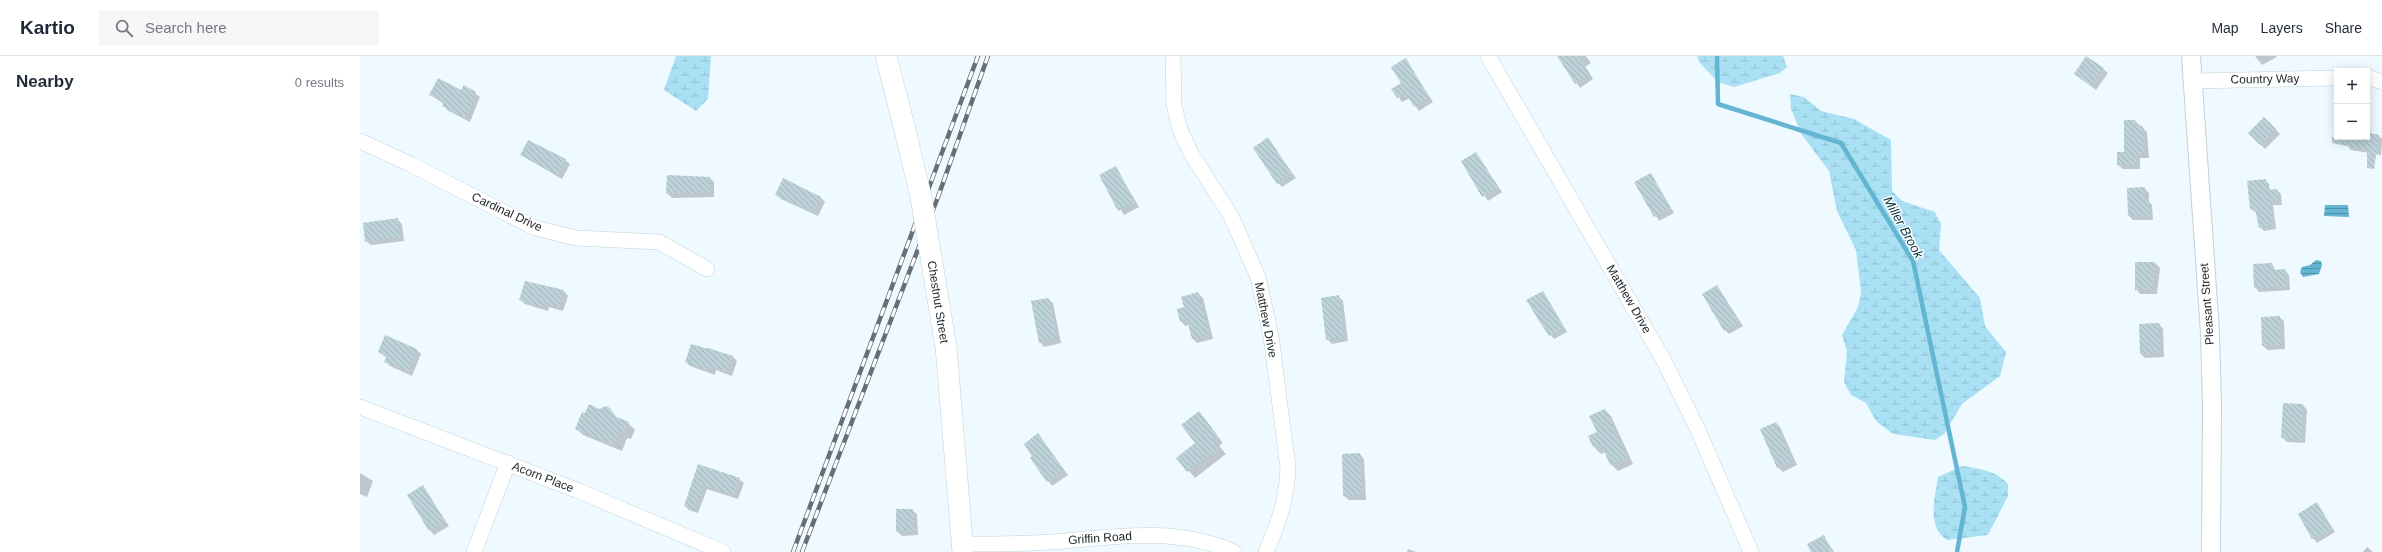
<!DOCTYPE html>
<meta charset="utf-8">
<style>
body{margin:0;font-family:Arial,sans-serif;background:#f6f6f7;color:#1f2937}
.controls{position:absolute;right:12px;top:12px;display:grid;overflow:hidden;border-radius:0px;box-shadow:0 2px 10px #0003}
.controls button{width:36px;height:36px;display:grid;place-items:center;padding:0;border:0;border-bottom:1px solid #e0e1e3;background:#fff;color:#1f2937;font:20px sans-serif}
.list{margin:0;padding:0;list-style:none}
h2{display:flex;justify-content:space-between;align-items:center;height:52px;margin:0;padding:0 16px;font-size:17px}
h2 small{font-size:13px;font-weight:400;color:#747a83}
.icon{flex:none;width:22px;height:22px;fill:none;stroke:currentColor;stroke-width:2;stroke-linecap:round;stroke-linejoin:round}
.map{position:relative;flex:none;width:2022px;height:496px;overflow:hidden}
header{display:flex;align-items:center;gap:24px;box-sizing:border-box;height:56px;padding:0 20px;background:#fff;border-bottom:1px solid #e0e1e3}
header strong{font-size:19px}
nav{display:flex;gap:22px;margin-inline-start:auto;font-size:14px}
.search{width:280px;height:36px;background:#f6f6f7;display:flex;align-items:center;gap:10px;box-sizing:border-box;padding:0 14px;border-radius:0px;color:#747a83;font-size:15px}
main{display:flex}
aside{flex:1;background:#fff}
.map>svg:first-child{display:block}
.wetland{fill:url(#wetland-marsh)}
.water{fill:url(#water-rules)}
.shadow{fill:#0003}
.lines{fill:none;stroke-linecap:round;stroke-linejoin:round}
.stream{stroke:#63b5d2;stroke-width:4.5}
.building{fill:url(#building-back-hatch)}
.minor-casing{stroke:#bfd3db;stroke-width:16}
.tertiary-casing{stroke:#bfd3db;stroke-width:20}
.secondary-casing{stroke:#bfd3db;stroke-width:22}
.minor{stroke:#fff;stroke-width:15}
.tertiary{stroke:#fff;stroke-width:18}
.secondary{stroke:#fff;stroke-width:21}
.rail-casing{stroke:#666f73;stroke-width:4.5}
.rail{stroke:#fff;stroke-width:3;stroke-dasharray:9;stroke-linecap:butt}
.secondary-bridge-casing{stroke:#bfd3db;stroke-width:22;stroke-linecap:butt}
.secondary-bridge{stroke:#fff;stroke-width:21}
.labels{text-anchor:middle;stroke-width:3;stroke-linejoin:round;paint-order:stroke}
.street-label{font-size:12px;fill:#222a2d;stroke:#fff}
.water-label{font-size:13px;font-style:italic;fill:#08303d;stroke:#fff}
</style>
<header>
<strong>Kartio</strong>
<div class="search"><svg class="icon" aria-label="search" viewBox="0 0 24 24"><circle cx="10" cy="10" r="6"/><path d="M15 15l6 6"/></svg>Search here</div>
<nav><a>Map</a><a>Layers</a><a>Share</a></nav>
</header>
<main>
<aside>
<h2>Nearby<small>0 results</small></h2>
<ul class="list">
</ul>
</aside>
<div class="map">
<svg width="2022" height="496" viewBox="0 0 2022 496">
<defs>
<pattern id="wetland-marsh" width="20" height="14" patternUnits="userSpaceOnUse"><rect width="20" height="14" fill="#a9e0f4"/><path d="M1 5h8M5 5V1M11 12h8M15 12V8" fill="none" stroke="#91c0d2"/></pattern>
<pattern id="water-rules" width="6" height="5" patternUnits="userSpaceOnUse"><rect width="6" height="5" fill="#63b5d2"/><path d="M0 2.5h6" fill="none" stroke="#5193ab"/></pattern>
<pattern id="building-back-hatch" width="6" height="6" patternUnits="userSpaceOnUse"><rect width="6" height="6" fill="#bcd1d8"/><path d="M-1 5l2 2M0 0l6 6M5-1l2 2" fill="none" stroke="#a1b4ba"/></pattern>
</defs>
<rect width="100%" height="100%" fill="#eefaff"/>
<g class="wetland">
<polygon points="316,0 351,0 348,43 336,55 304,34"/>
<polygon points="1337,0 1423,0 1427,11 1420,17 1374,31 1358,26 1339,6"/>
<polygon points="1430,38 1444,41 1461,55 1494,63 1531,84 1532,135 1542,145 1575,156 1581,168 1579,194 1620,242 1625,270 1646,296 1640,320 1602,348 1584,378 1575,384 1533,378 1516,365 1506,347 1491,339 1484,326 1487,295 1482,279 1498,251 1501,236 1496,194 1477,155 1469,115 1442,79 1431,53"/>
<path d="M 1602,410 C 1618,412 1637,415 1648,428 L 1648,440 L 1628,479 L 1587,484 C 1566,469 1575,443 1578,421 Z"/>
</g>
<g class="water">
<polygon points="1988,149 1989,161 1964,160 1965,149"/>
<polygon points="1956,204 1961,205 1962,209 1959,218 1943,221 1940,216 1942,211 1950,209"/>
</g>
<g class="shadow">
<polygon points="1198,0 1226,0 1231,7 1225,11 1233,23 1220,32"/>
<polygon points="1895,0 1916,0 1917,1 1902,9"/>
<polygon points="1046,4 1073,46 1059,55 1050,42 1042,46 1033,33 1042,27"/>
<polygon points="1743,13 1748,17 1736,34 1715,18"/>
<polygon points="104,30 120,41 110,66 87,54 84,48 71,39 102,35"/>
<polygon points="1904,62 1920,78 1905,93 1889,77"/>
<polygon points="1775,65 1787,76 1789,102 1780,102 1780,113 1763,113 1758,109 1765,97"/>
<polygon points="2007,78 2019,80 2022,83 2021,99 1991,94 1987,89 1988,81 2007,81"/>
<polygon points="908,83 936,122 922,131 918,127"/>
<polygon points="1115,97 1142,136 1128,145 1103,105"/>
<polygon points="161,99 205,104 210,108 202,123"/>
<polygon points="756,112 779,151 764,159 740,120"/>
<polygon points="1291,118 1314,157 1299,165 1276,126"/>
<polygon points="350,122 354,126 354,141 312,142 307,137"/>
<polygon points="1905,124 1909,128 1910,135 1917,134 1921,138 1922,149 1913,149 1916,173 1904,175 1900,171 1897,157 1891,153"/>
<polygon points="1784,132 1789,137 1789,146 1792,149 1793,164 1773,164 1769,160"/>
<polygon points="416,138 460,141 465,146 458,160 421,143"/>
<polygon points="37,163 42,168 44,185 11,189 6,185"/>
<polygon points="1776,207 1795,207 1800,212 1797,238 1780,238 1776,233"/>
<polygon points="1912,208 1916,215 1925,214 1929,219 1930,234 1899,236 1895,231"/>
<polygon points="182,229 204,235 208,240 203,255 189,251 188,255 165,248 160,243"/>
<polygon points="1357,230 1383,270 1369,278 1365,274"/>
<polygon points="1183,236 1207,276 1194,283 1179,265 1168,245"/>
<polygon points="838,237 843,242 853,283 837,287 833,283 829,269 825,270 821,265 825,251"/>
<polygon points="978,240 983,245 988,285 972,288 967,283"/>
<polygon points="688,243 693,247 701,287 684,291 680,286"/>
<polygon points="1919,261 1924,265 1925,293 1908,294 1903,290 1902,262"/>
<polygon points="1799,268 1803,273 1804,301 1785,302 1781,298"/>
<polygon points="25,280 57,294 61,298 52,320 30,310 26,306 27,302 19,296"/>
<polygon points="348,292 372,300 377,305 372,320 356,314 355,319 330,310 326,306"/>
<polygon points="1943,349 1947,354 1945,387 1927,386 1922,381"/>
<polygon points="250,353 258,363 268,367 275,374 271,383 267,382 262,395 223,379 217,373 239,354"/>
<polygon points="1245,354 1251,360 1273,408 1258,415 1251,408 1246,396 1241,398 1234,391 1230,380 1238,376"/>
<polygon points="839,357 863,387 859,390 866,398 835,422 818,402 837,388"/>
<polygon points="1416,367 1420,371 1437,409 1423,416 1418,411"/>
<polygon points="678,379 708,419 692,430 671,402 674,400"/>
<polygon points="1000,398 1004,403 1006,444 989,444 984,440"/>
<polygon points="338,409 379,423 384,427 378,443 347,433 338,457 329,454 325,450"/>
<polygon points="0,417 13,425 7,441 0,438"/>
<polygon points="63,431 89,470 74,479 70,474"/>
<polygon points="1957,448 1975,476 1957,487 1953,482"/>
<polygon points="552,454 557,458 558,479 542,480 537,475"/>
<polygon points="1464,481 1474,496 1452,496"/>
<polygon points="2007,491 2013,496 2003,496"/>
<polygon points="1048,493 1056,496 1047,496"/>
</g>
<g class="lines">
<polyline class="stream" points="1357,0 1358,48 1481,87 1553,205 1605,451 1597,496"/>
</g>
<g class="building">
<polygon points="1197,0 1218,0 1230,18 1215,28"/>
<polygon points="1726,0 1744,12 1731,30 1714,18"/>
<polygon points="1046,2 1069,42 1054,51 1046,37 1037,42 1031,33 1041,27 1031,11"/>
<polygon points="78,22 101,34 104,29 116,36 112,45 114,46 106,62 82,50 84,46 69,39"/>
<polygon points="1904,61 1916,73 1900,89 1888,77"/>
<polygon points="1764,64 1775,64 1775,70 1783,70 1785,98 1776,98 1776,109 1757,109 1757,96 1764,96"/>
<polygon points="2007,76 2019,79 2014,113 2007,112 2007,94 1972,87 1972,81 2007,81"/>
<polygon points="908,81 932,118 917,128 893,92"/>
<polygon points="168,84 206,103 198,119 160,99"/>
<polygon points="1116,96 1139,132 1122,141 1101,105"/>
<polygon points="756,110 775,147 758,155 739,119"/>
<polygon points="1291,117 1310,152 1294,161 1274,126"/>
<polygon points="307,119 350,121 350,137 306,138"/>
<polygon points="423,122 461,141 454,156 415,139"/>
<polygon points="1906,123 1907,134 1917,133 1918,145 1910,145 1913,169 1899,172 1895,153 1890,153 1887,125"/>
<polygon points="1785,131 1785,144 1788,144 1789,160 1768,160 1767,132"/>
<polygon points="38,162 40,181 5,186 3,167"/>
<polygon points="1775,206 1795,206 1793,234 1775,234"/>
<polygon points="1912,207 1913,214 1925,213 1926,230 1894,232 1893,208"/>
<polygon points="165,225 204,234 199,251 184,247 183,251 159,244"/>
<polygon points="1357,229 1379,265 1364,275 1342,238"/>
<polygon points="1183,235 1204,271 1189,280 1166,244"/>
<polygon points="838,236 850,279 832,283 827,264 820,266 817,253 824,251 821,241"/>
<polygon points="979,239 984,281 966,284 961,242"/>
<polygon points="689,242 697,283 679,287 671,245"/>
<polygon points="1920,260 1921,289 1902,290 1901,261"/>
<polygon points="1799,267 1800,297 1780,298 1779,268"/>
<polygon points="25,279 57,293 48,316 24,306 27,300 18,296"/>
<polygon points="331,288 373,300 367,316 352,310 350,315 325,306"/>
<polygon points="1923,347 1943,348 1941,383 1921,382"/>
<polygon points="229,348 239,353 246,350 250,352 254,360 269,366 264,377 260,376 255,389 215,373 222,356 225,357"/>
<polygon points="1245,353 1267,401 1250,409 1241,388 1233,391 1228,380 1237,376 1229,360"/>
<polygon points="839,355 858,380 853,383 860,391 827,416 816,402 835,387 821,369"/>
<polygon points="1416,366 1433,405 1417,412 1400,373"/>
<polygon points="678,377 704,414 687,426 670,402 672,400 664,388"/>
<polygon points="1000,397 1002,439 983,440 982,398"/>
<polygon points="338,408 380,422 374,439 343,429 334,454 324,450"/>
<polygon points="63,429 85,465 69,475 47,439"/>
<polygon points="1957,446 1972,472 1952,483 1938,458"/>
<polygon points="536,453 553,453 554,475 536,476"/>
<polygon points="1464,479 1472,496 1451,496 1447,488"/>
</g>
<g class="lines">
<defs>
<g id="minor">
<path d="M 813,0 L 814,49 L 820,74 L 832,99 L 871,160 L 898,221 L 911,280 L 928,412 C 927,443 918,468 906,496"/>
<polyline points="1128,0 1303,303 1338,374 1391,496"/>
<polyline points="2007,21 2022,26"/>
<polyline points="1833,25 1977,22"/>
<polyline points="0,85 50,108 175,172 216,182 299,186 347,213"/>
<polyline points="0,351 219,435 363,496"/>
<path d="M 603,488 C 632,488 662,488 691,486 C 753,481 816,470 874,496"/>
<polyline points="114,496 148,407"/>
</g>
<polyline id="tertiary" points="1831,0 1850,277 1852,349 1851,496"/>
<g id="secondary">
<polyline points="526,0 544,70"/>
<polyline points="573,213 586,291 603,496"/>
</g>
</defs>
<use href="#minor" class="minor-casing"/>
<use href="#tertiary" class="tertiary-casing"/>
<use href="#secondary" class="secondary-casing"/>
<use href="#minor" class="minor"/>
<use href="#tertiary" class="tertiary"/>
<use href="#secondary" class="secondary"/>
<defs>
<g id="rail">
<polyline points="433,496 618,0"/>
<polyline points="442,496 578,141 628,0"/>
</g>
</defs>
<use href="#rail" class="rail-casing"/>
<use href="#rail" class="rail"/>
<defs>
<polyline id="secondary-bridge" points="544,70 561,141 573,213"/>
</defs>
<use href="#secondary-bridge" class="secondary-bridge-casing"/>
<use href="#secondary-bridge" class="secondary-bridge"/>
</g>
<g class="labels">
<g class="street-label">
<text transform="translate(1905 23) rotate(-1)" y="4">Country Way</text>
<text transform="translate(147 156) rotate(25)" y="4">Cardinal Drive</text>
<text transform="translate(1269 243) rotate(60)" y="4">Matthew Drive</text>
<text transform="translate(578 246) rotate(81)" y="4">Chestnut Street</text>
<text transform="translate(1847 248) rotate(-94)" y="4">Pleasant Street</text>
<text transform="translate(906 264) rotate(79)" y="4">Matthew Drive</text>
<text transform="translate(183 421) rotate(21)" y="4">Acorn Place</text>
<text transform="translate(740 482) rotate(-4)" y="4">Griffin Road</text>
</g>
<g class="water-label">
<text transform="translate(1544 171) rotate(61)" y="5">Miller Brook</text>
</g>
</g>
</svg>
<div class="controls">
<button>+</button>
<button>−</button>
</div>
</div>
</main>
